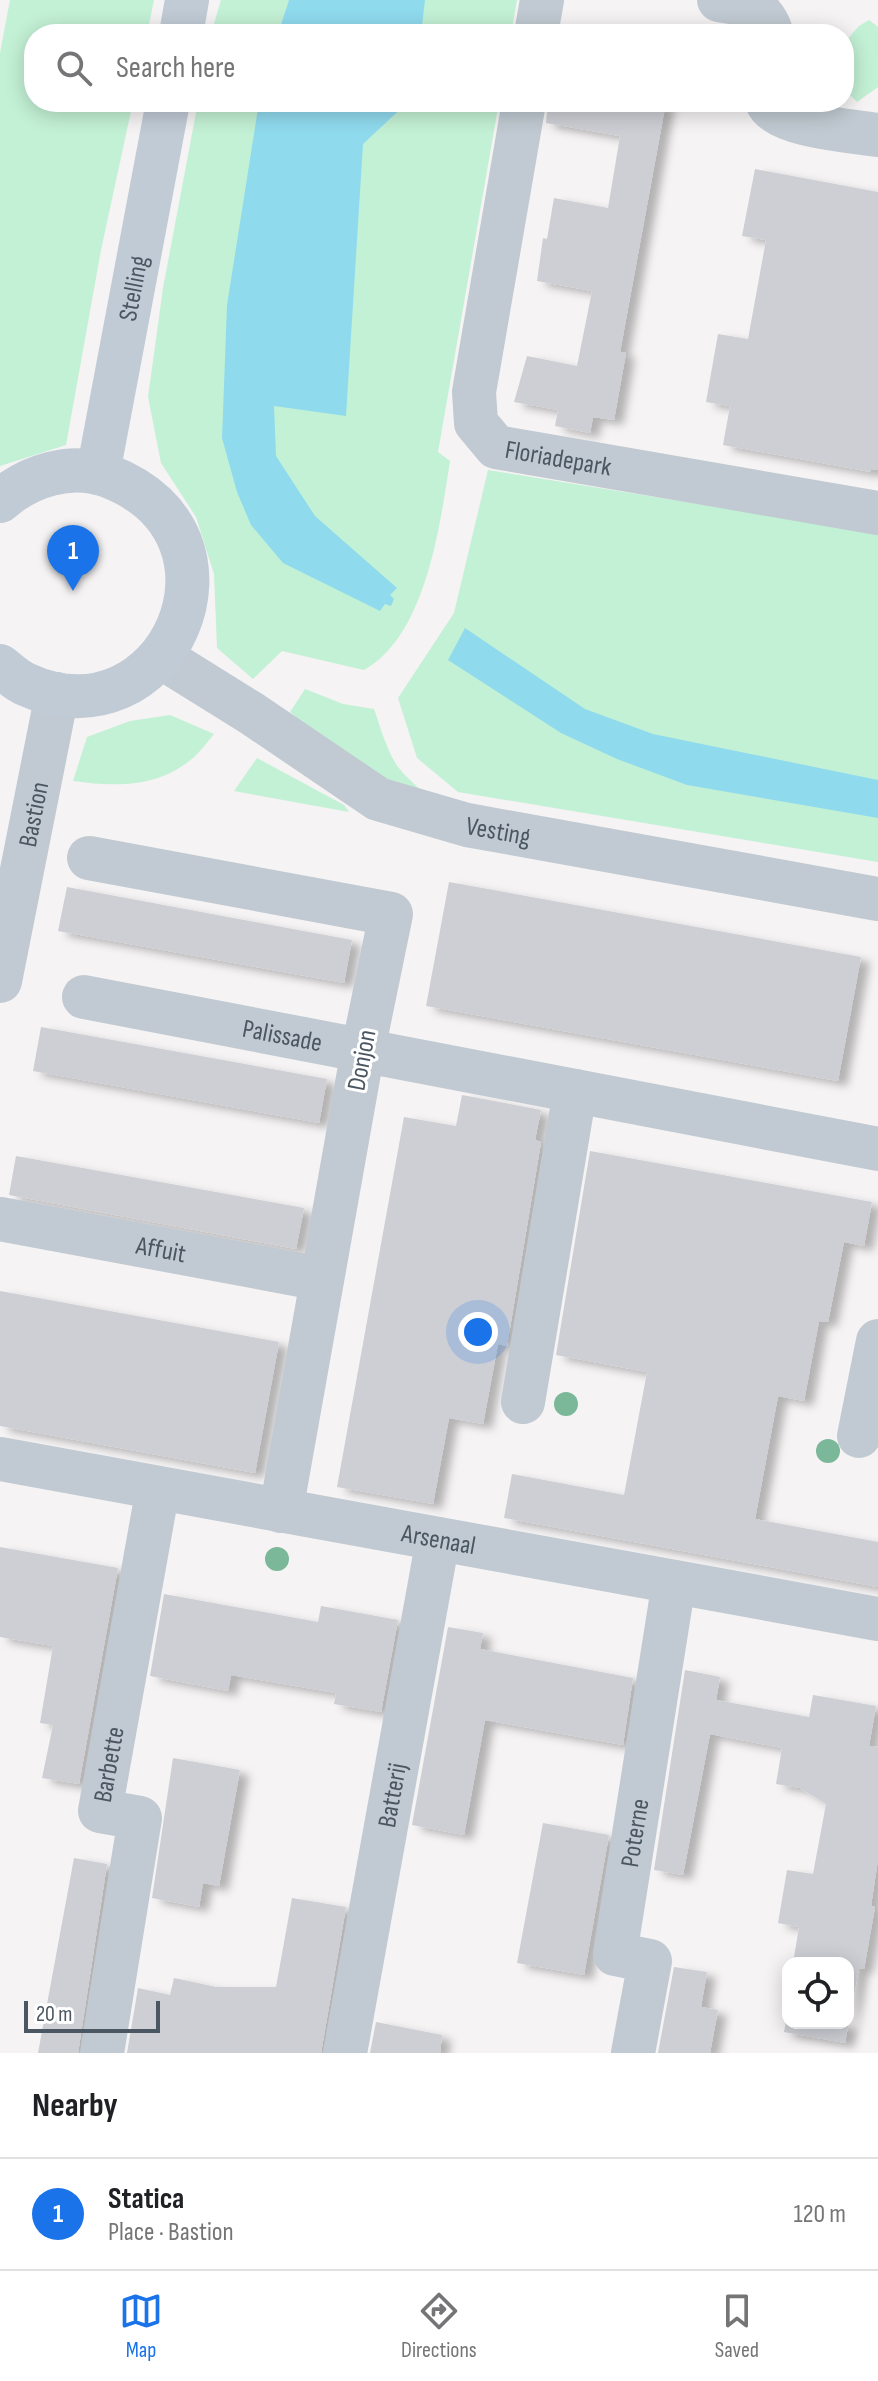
<!DOCTYPE html>
<meta charset="utf-8">
<style>
body{margin:0;font-family:"Sofia Sans Condensed",sans-serif;background:#f6f6f6;color:#202124}
.controls{position:absolute;right:24px;bottom:24px;display:grid;overflow:hidden;border-radius:16px;box-shadow:0 4px 20px #0003}
.controls button{width:72px;height:72px;display:grid;place-items:center;padding:0;border:0;border-bottom:2px solid #e0e0e0;background:#fff;color:#202124;font:40px sans-serif}
.scale{position:absolute;left:24px;bottom:20px;width:136px;box-sizing:border-box;padding-left:8px;border:4px solid #4a5661;border-top:0;font-size:22px;line-height:28px;white-space:nowrap;color:#4a5661;-webkit-text-stroke:6px #fff;paint-order:stroke}
.you{position:absolute;left:478px;top:1332px;width:28px;height:28px;margin:-20px;border:6px solid #fff;border-radius:50%;background:#1a73e8;box-shadow:0 0 0 12px #1a73e833}
.badge{display:grid;place-items:center;width:52px;height:52px;border-radius:50%;background:#1a73e8;color:#fff;font-size:26px;font-weight:700}
.pin{position:absolute;translate:-50% -66px;filter:drop-shadow(0 2px 4px #0008)}
.pin::after{content:'';position:absolute;top:42px;width:28px;height:24px;background:inherit;clip-path:polygon(0 0,100% 0,50% 100%)}
.list{margin:0;padding:0;list-style:none}
h2{display:flex;justify-content:space-between;align-items:center;height:104px;margin:0;padding:0 32px;font-size:34px}
h2 small{font-size:26px;font-weight:400;color:#757577}
.list li{display:grid;grid-template-columns:52px 1fr auto;gap:24px;align-items:center;box-sizing:border-box;height:112px;padding:0 32px;border-top:2px solid #e0e0e0}
.list b{display:block;font-size:30px;white-space:nowrap}
.list p{margin:0;font-size:26px;white-space:nowrap;color:#757577}
.list em{font-size:26px;font-style:normal;color:#757577}
.icon{flex:none;width:44px;height:44px;fill:none;stroke:currentColor;stroke-width:2;stroke-linecap:round;stroke-linejoin:round}
.map{position:relative;flex:none;width:878px;height:2053px;overflow:hidden}
.search{position:absolute;background:#fff;box-shadow:0 4px 20px #0003;left:24px;right:24px;top:24px;height:88px;display:flex;align-items:center;gap:20px;box-sizing:border-box;padding:0 28px;border-radius:32px;color:#757577;font-size:30px}
.sheet{height:216px;background:#fff}
nav{display:flex;justify-content:space-around;align-items:center;box-sizing:border-box;height:112px;border-top:2px solid #e0e0e0;background:#fff;font-size:22px;color:#757577}
nav a{display:grid;justify-items:center;gap:4px}
nav .on{color:#1a73e8}
.map>svg:first-child{display:block}
.green{fill:#c3f1d5}
.water{fill:#90daee}
.building{fill:#cdcfd5;filter:url(#shadow)}
.lines{fill:none;stroke-linecap:round;stroke-linejoin:round}
.street{stroke:#c1cad2;stroke-width:44}
.secondary{stroke:#c1cbd6;stroke-width:44}
.tree{fill:#7bb799}
.labels{text-anchor:middle;stroke-width:6;stroke-linejoin:round;paint-order:stroke}
.street-label{font-size:26px;fill:#4a5661;stroke:#fff}
</style>
<div class="map">
<svg width="878" height="2053" viewBox="0 0 878 2053">
<defs>
<filter id="shadow"><feDropShadow dx="9" dy="5" stdDeviation="4" flood-color="#0004"/></filter>
</defs>
<rect width="100%" height="100%" fill="#f5f3f3"/>
<g class="green">
<polygon points="10,0 154,0 147,34 34,34 34,102 133,102 101,250 66,445 0,466 0,53"/>
<polygon points="221,0 517,0 511,34 211,34"/>
<polygon points="869,20 878,27 878,87 857,102 844,89 844,43 859,26"/>
<path d="M 198,102 L 499,102 L 438,452 L 450,461 C 440,525 426,636 364,670 L 282,651 L 253,679 L 217,648 L 214,574 L 196,517 L 161,463 L 148,397 L 163,288 Z"/>
<polygon points="488,470 878,533 878,862 458,792 417,758 398,698 454,613"/>
<path d="M 305,689 L 343,704 L 374,709 C 380,726 386,748 396,764 C 406,780 429,793 434,809 L 337,751 L 290,712 Z"/>
<path d="M 170,715 L 214,734 C 207,742 201,751 193,758 C 158,788 116,787 73,781 L 87,737 L 130,721 Z"/>
<polygon points="257,758 344,805 349,812 234,791"/>
</g>
<g class="water">
<polygon points="289,0 425,0 421,34 278,34"/>
<polygon points="259,102 408,102 363,144 346,416 274,406 276,456 315,516 397,588 390,595 394,599 391,606 385,604 380,611 283,563 251,525 237,492 222,438 227,305"/>
<polygon points="465,628 585,709 653,734 878,780 878,818 687,785 617,759 561,733 448,660"/>
</g>
<g class="building">
<polygon points="548,102 666,102 620,352 626,353 614,420 593,417 590,433 555,426 558,410 514,402 527,356 577,366 592,291 537,281 543,238 547,239 554,198 608,208 620,136 546,123"/>
<polygon points="755,169 878,192 878,470 871,469 871,472 723,445 730,406 706,402 718,334 748,339 766,240 742,236"/>
<polygon points="449,882 861,957 838,1081 426,1006"/>
<polygon points="67,887 352,940 344,983 58,931"/>
<polygon points="41,1027 327,1079 319,1123 33,1071"/>
<polygon points="462,1095 541,1110 535,1140 541,1142 507,1346 498,1344 483,1424 449,1418 433,1504 337,1487 404,1117 456,1126"/>
<polygon points="590,1151 872,1202 864,1246 844,1242 828,1322 819,1321 804,1401 778,1396 755,1519 878,1542 878,1587 504,1518 512,1474 624,1495 647,1372 556,1355"/>
<polygon points="16,1156 304,1208 296,1249 9,1195"/>
<polygon points="0,1291 279,1342 255,1473 0,1426"/>
<polygon points="0,1547 118,1568 79,1784 42,1778 53,1725 40,1723 53,1646 0,1637"/>
<polygon points="164,1594 318,1622 321,1606 398,1620 381,1712 334,1704 336,1693 231,1675 228,1691 150,1676"/>
<polygon points="448,1627 483,1633 480,1649 633,1678 623,1745 485,1720 464,1835 412,1825"/>
<polygon points="685,1670 720,1677 716,1700 809,1717 813,1695 876,1706 869,1746 878,1747 878,1859 871,1906 875,1907 864,1969 859,1968 845,2043 784,2032 788,2011 788,2023 848,2023 848,1963 793,1963 799,1927 778,1923 787,1870 813,1874 826,1804 800,1788 776,1784 782,1748 710,1734 683,1875 654,1870"/>
<polygon points="173,1758 240,1770 219,1886 203,1883 199,1907 152,1898"/>
<polygon points="543,1823 609,1835 584,1975 517,1963"/>
<polygon points="74,1858 107,1864 78,2053 38,2053"/>
<polygon points="292,1898 346,1907 321,2053 127,2053 138,1988 170,1995 174,1978 216,1987 276,1987"/>
<polygon points="674,1967 707,1972 701,2007 718,2010 710,2053 658,2053"/>
<polygon points="376,2022 442,2035 440,2053 370,2053"/>
</g>
<g class="lines">
<g class="street">
<path d="M 719,0 C 747,5 762,4 772,34"/>
<polyline points="536,34 542,0"/>
<path id="s1" d="M 524,102 L 474,392 L 476,423 L 496,447 L 878,513"/>
<path d="M 767,102 C 776,126 853,131 878,135"/>
<path id="s2" d="M 161,657 L 251,713 L 378,799 L 467,825 L 878,899"/>
<polyline points="89,858 391,914 363,1050 281,1511"/>
<path id="s3" d="M 0,981 L 57,694"/>
<path id="s4" d="M 84,997 L 878,1149"/>
<path id="s5" d="M 0,1219 L 322,1279"/>
<polyline points="523,1402 575,1091"/>
<polyline points="859,1436 878,1341"/>
<path id="s6" d="M 0,1459 L 878,1619"/>
<path id="s7" d="M 102,2053 L 140,1818 L 100,1811 L 158,1488"/>
<path id="s8" d="M 345,2053 L 438,1539"/>
<path id="s9" d="M 633,2053 L 650,1961 L 615,1954 L 674,1582"/>
</g>
<g class="secondary">
<polyline points="181,34 187,0"/>
<path id="s10" d="M 98,473 L 168,102"/>
<path d="M 0,501 C 28,476 71,462 108,476 C 263,535 167,749 25,684 C 16,680 8,672 0,666"/>
</g>
</g>
<g class="tree">
<circle cx="566" cy="1404" r="12"/>
<circle cx="828" cy="1451" r="12"/>
<circle cx="277" cy="1559" r="12"/>
</g>
<g class="labels">
<g class="street-label">
<text dy="9" stroke="none"><textPath href="#s10" startOffset="188">Stelling</textPath></text>
<text dy="9" stroke="none"><textPath href="#s1" startOffset="420">Floriadepark</textPath></text>
<text dy="9" stroke="none"><textPath href="#s3" startOffset="170">Bastion</textPath></text>
<text dy="9" stroke="none"><textPath href="#s2" startOffset="384">Vesting</textPath></text>
<text dy="9" stroke="none"><textPath href="#s4" startOffset="202">Palissade</textPath></text>
<text transform="translate(361 1060) rotate(-79)" y="9">Donjon</text>
<text dy="9" stroke="none"><textPath href="#s5" startOffset="164">Affuit</textPath></text>
<text dy="9" stroke="none"><textPath href="#s6" startOffset="446">Arsenaal</textPath></text>
<text dy="9" stroke="none"><textPath href="#s7" startOffset="326">Barbette</textPath></text>
<text dy="9" stroke="none"><textPath href="#s8" startOffset="262">Batterij</textPath></text>
<text dy="9" stroke="none"><textPath href="#s9" startOffset="252">Poterne</textPath></text>
</g>
</g>
</svg>
<div class="controls">
<button><svg class="icon" aria-label="locate" viewBox="0 0 24 24"><circle cx="12" cy="12" r="6"/><path d="M12 2v4M12 18v4M2 12h4M18 12h4"/></svg></button>
</div>
<div class="scale">20 m</div>
<div class="you"></div>
<div class="pin badge" style="left:73px;top:591px">1</div>
<div class="search"><svg class="icon" aria-label="search" viewBox="0 0 24 24"><circle cx="10" cy="10" r="6"/><path d="M15 15l6 6"/></svg>Search here</div>
</div>
<section class="sheet">
<h2>Nearby<small></small></h2>
<ul class="list">
<li><span class="badge">1</span><div><b>Statica</b><p>Place · Bastion</p></div><em>120 m</em></li>
</ul>
</section>
<nav>
<a class="on"><svg class="icon" aria-label="map" viewBox="0 0 24 24"><path d="M3 6l6-2 6 2 6-2v14l-6 2-6-2-6 2zM9 4v14M15 6v14"/></svg>Map</a>
<a><svg class="icon" aria-label="directions" viewBox="0 0 24 24"><path d="M12 3l9 9-9 9-9-9zM9 14v-3h6M13 9l2 2-2 2"/></svg>Directions</a>
<a><svg class="icon" aria-label="saved" viewBox="0 0 24 24"><path d="M7 4h10v16l-5-4-5 4z"/></svg>Saved</a>
</nav>
